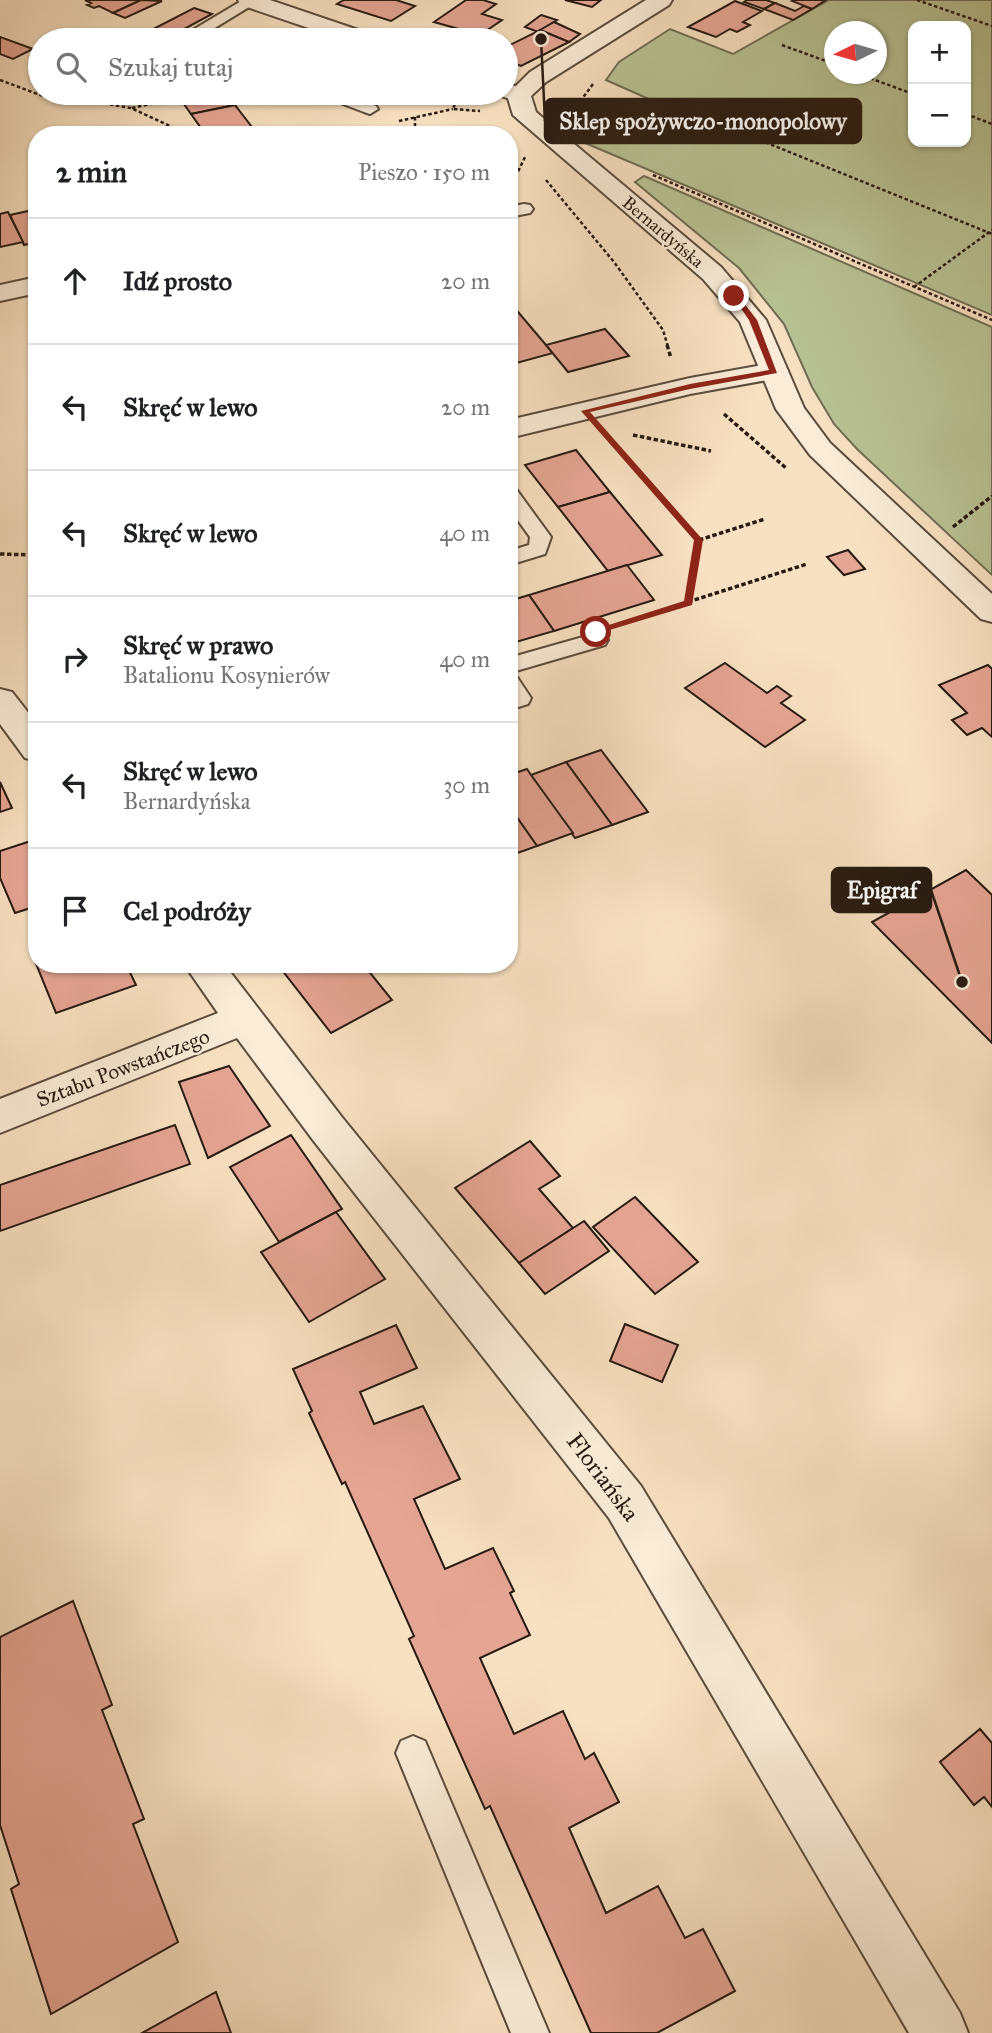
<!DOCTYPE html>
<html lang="pl">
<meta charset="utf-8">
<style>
body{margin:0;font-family:"IM FELL Great Primer",serif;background:#f2f2f2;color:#202124}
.controls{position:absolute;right:21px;top:21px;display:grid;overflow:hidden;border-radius:14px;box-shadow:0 2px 5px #0004}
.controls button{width:63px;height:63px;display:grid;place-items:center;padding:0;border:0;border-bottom:2px solid #e0e0e0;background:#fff;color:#202124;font:35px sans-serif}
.compass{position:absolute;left:824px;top:21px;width:63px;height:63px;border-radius:50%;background:#fff;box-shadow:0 2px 5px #0004;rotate:265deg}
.stop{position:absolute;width:21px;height:21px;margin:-16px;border:5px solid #8f2418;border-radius:50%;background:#fff}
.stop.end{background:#8f2418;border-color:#fff;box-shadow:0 2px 7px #0008}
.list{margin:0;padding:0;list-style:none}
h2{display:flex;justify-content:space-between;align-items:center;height:91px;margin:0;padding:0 28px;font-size:30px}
h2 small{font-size:23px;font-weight:400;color:#757577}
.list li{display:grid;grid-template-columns:46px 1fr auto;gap:21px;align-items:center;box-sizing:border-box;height:126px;padding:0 28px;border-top:2px solid #e0e0e0}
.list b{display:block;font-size:26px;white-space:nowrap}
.list p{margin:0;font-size:23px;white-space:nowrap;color:#757577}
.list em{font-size:23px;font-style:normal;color:#757577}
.icon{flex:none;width:38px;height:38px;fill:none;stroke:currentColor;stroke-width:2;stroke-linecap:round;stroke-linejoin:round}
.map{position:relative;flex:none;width:992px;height:2033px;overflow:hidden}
.search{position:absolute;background:#fff;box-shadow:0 2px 5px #0004;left:28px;top:28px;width:490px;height:77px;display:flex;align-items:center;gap:18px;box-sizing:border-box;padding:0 24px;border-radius:38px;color:#757577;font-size:26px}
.panel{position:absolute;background:#fff;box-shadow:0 2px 5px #0004;left:28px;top:126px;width:490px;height:847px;border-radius:28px}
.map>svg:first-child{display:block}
.green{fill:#b9c396;stroke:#706e54;stroke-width:2;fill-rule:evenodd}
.building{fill:#e5a594;stroke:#271a11;stroke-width:2}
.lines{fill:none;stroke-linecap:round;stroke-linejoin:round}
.service-casing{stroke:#5b4c3d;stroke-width:4}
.minor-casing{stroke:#5b4c3d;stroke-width:4}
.tertiary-casing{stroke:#5b4c3d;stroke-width:4}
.path-far1{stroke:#271a11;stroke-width:2.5;stroke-dasharray:3.5 2.5;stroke-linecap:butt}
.path{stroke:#271a11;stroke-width:3.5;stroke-dasharray:4.5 2.5;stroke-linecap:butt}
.service{fill:#faecd7;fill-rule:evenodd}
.minor{fill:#faecd7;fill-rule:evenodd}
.tertiary{fill:#faecd7;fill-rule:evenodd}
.route{fill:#8f2418}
.labels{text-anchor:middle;stroke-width:5;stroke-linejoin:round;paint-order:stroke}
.far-street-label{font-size:18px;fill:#271a11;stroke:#faecd7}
.street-label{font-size:21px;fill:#271a11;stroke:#faecd7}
.near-street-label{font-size:24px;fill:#271a11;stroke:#faecd7}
.leader{fill:none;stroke:#271a11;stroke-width:2.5}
.callout-dot{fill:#271a11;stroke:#faecd7;stroke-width:2.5}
.callout{fill:#271a11;stroke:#271a11;stroke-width:2.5}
.callout-label{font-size:23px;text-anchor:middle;font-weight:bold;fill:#fff}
</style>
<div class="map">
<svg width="992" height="2033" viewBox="0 0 992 2033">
<rect width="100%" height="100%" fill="#f8e1c2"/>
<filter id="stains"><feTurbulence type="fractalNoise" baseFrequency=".00286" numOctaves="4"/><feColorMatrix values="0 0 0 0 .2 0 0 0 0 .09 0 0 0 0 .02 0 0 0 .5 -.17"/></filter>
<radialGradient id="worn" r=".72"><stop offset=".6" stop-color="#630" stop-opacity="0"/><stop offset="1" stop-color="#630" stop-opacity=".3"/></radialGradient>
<g class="green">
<path d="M 829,0 L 992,0 L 992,315 L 585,143 L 651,100 L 606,80 L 619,62 L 670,29 L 733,54 ZM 913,26 L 966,26 L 966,142 L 913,142 ZM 834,32 L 876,32 L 876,74 L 834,74 Z"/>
<polygon points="644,176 992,327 992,575 857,449 834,424 812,387 784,324 739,268 635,182"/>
</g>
<g class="building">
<polygon points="85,0 141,0 113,13 99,6 94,8 87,5 91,3"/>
<polygon points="141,0 162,1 125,18 113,13"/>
<polygon points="344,0 396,0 415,6 391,21 337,4"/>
<polygon points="466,0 483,0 496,4 482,14 502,20 480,35 434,22"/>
<polygon points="565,0 601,0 592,7"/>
<polygon points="747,0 766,0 775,3 764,9 744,2"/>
<polygon points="794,0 826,0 812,9 792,1"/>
<polygon points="735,1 762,11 743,22 750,25 737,32 730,29 716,37 688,27"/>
<polygon points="775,3 795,11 804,6 812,9 793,20 764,9"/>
<polygon points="194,8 212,14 164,40 132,40"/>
<polygon points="541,15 557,20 538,32 525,27"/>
<polygon points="554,22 580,34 569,42 540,30"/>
<polygon points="540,30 569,42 521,66 506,60 506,47"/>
<polygon points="0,37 33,49 13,59 0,54"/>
<polygon points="176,93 226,93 235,105 191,114"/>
<polygon points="235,105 255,131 236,135 206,135 191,114"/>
<polygon points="37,209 37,242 24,245 10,215"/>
<polygon points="8,212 23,242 0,247 0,214"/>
<polygon points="513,306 546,345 553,353 509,365 509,307"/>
<polygon points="605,329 629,356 568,372 546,345"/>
<polygon points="576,450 610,492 558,507 525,465"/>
<polygon points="610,492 662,555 608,571 558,507"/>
<polygon points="848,550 865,569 844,575 827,557"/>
<polygon points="627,565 654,600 554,631 529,595"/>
<polygon points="529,595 554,631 509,644 509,601"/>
<polygon points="725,663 767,693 777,686 791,696 781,703 805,720 765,747 685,688"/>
<polygon points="988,665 992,669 992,737 982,728 967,735 952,720 967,713 939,685"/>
<polygon points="601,750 648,812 612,825 566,762"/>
<polygon points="566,762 612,825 575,838 531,775"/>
<polygon points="527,769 531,775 573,833 537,846 509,806 509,775"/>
<polygon points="0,782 12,808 0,812"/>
<polygon points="509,806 537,846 509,856"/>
<polygon points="37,839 37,906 15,913 0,878 0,851"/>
<polygon points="966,870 992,895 992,1043 872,922"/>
<polygon points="37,947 37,964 126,964 136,985 56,1013 30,949"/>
<polygon points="293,964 363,964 392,1000 331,1033 282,970"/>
<polygon points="229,1066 270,1126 208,1158 179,1082"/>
<polygon points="175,1125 190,1164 0,1231 0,1185"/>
<polygon points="291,1135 342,1209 279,1242 230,1167"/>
<polygon points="530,1141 560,1176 539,1189 573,1228 519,1263 455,1188"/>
<polygon points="635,1197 698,1262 655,1294 593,1227"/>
<polygon points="336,1212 385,1279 309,1322 261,1252"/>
<polygon points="584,1221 609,1251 545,1294 519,1263"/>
<polygon points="625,1324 678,1345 662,1382 610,1361"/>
<polygon points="396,1325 417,1368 360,1392 374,1424 423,1406 460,1479 414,1499 445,1569 493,1548 514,1591 510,1593 530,1635 480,1658 514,1734 563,1711 585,1759 594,1753 619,1802 569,1828 606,1913 658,1886 685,1938 703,1929 735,1991 657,2033 591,2033 490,1806 485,1809 409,1639 414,1636 345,1482 342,1484 309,1413 312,1411 293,1369"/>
<polygon points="73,1601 112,1705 102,1710 144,1819 133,1824 178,1942 51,2014 11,1889 19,1884 0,1825 0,1637"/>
<polygon points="980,1729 992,1743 992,1807 984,1797 974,1805 940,1762"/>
<polygon points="216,1992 231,2033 142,2033"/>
</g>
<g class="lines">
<defs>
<g id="service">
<polygon points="243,0 259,1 195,40 176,40"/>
<polygon points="320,93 342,93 376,106 378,109 370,114 364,112 322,96"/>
<polygon points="524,204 530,205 533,209 530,213 509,217 509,207"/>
<polygon points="509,487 516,489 551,537 545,554 509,565 509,551 529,545 530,537 509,508"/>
<polygon points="597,633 605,635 608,640 605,645 509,673 509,658"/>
<polygon points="509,674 517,677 531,698 528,704 509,710"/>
<polygon points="413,1736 425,1741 549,2033 511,2033 396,1753 401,1741"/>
</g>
<g id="minor">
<polygon points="238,0 270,0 373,35 376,40 344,40 241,5"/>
<polygon points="506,83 527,90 531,95 527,100 519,102 498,95 496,93 506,93"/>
<polygon points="37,277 37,293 0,301 0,285"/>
<polygon points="774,363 784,365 788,371 784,377 690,394 509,438 509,420 690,378"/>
<polygon points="0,689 12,692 37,724 37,761 25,758 0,724"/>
<polygon points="184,964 224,964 341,1116 641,1486 960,2013 968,2033 909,2033 609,1518 313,1140 237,1038 0,1133 0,1099 218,1013"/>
</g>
<polygon id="tertiary" points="646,0 672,0 669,5 546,82 531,96 536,112 721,267 766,320 804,408 830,443 992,594 992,622 981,619 810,455 776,409 740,322 703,279 513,115 507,95 530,72"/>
</defs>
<use href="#service" class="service-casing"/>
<use href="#minor" class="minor-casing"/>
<use href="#tertiary" class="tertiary-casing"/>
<g class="path-far1">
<polyline points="917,0 992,26"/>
<polyline points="782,45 834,64"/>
<polyline points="859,74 913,94"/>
<polyline points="0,80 59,102 102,103 131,108 172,127 177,135"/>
<polyline points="459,93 453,109 480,111"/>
<polyline points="671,104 992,234"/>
<polyline points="132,108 156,103 156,93"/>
<polyline points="573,111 593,84"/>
<polyline points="966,114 992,124"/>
<polyline points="415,117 415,135"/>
<polyline points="399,121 453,109"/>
<polyline points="393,127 404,135"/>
<polyline points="653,175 992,320"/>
<polyline points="546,180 614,262 663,330 668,347"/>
<polyline points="513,182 526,155"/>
<polyline points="914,287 992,230"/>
</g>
<g class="path">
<polyline points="667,345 671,358"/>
<polyline points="724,414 786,468"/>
<polyline points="633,435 711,451"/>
<polyline points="608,438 699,540 688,602 627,622"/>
<polyline points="953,527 992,496"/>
<polyline points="699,540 765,519"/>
<polyline points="0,554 37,555"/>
<polyline points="688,602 807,564"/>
</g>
<use href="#service" class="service"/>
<use href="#minor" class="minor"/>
<use href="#tertiary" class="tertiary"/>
</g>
<polygon class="route" points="731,294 737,294 757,320 777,373 690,389 590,412 703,540 692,605 593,635 593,630 684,601 694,540 581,411 690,384 769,370 749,320"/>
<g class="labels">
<g class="far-street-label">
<text transform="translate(663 232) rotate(40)" y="6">Bernardyńska</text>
</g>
<g class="street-label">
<text transform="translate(123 1068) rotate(-21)" y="7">Sztabu Powstańczego</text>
</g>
<g class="near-street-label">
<text transform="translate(603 1477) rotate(53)" y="8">Floriańska</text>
</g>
</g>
<path class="leader" d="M541 39L545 121M962 982L931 890"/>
<g class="callout-dot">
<circle cx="541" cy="39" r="7"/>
<circle cx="962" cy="982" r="7"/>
</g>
<g class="callout">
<rect x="545" y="99" width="316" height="44" rx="7"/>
<rect x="832" y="868" width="99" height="44" rx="7"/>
</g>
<g class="callout-label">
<text x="703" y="129">Sklep spożywczo-monopolowy</text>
<text x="882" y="898">Epigraf</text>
</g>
<rect width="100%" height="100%" filter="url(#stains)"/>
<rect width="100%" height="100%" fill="url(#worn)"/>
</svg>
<div class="controls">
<button>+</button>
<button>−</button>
</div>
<svg class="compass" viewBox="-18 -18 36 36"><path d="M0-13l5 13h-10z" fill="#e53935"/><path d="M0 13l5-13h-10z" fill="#757577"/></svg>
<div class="stop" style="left:596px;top:632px"></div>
<div class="stop end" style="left:734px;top:296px"></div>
<div class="search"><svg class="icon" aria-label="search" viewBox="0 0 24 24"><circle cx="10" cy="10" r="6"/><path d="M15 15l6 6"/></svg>Szukaj tutaj</div>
<section class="panel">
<h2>2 min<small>Pieszo · 150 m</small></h2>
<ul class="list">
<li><svg class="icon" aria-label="ahead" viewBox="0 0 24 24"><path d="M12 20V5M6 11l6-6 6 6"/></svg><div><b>Idź prosto</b></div><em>20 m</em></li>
<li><svg class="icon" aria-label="left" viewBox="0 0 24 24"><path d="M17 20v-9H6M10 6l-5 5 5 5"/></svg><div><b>Skręć w lewo</b></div><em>20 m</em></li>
<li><svg class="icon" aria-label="left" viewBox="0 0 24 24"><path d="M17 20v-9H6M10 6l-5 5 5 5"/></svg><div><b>Skręć w lewo</b></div><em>40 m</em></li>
<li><svg class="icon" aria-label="right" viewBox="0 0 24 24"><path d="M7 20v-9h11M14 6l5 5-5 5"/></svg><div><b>Skręć w prawo</b><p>Batalionu Kosynierów</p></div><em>40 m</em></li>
<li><svg class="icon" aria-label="left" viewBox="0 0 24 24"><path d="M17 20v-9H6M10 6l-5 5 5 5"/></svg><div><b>Skręć w lewo</b><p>Bernardyńska</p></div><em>30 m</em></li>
<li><svg class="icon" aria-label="arrive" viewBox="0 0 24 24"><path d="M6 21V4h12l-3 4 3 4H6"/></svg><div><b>Cel podróży</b></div></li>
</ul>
</section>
</div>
